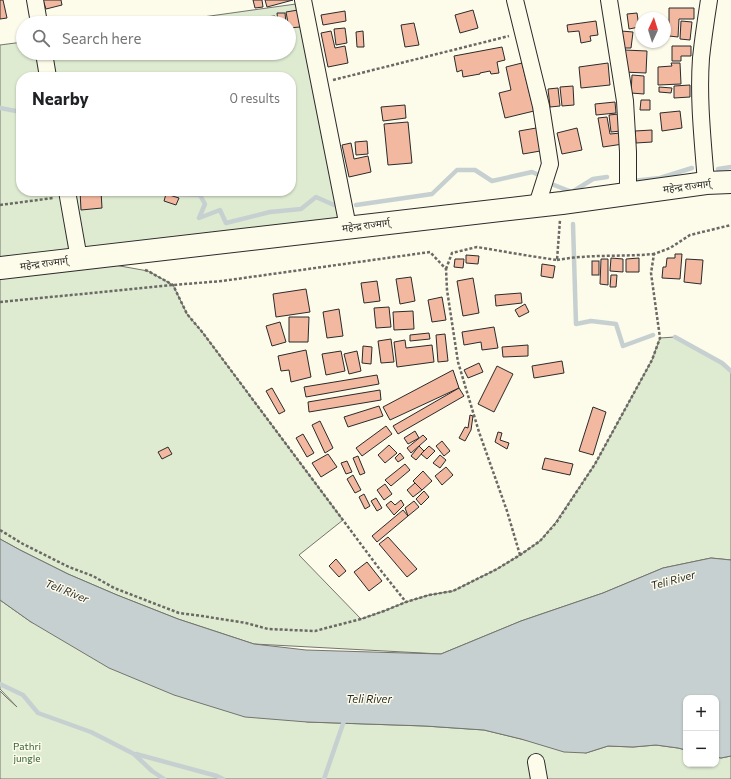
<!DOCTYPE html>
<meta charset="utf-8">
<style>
body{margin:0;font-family:Commissioner,"Noto Sans Devanagari",sans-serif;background:#f2f2f2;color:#202124}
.controls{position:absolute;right:12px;bottom:12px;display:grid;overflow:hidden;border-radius:8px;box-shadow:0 1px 3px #0004}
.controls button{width:36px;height:36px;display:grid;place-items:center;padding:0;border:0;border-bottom:1px solid #e0e0e0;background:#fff;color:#202124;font:20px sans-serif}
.compass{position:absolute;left:635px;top:12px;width:36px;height:36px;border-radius:50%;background:#fff;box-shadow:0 1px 3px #0004;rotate:4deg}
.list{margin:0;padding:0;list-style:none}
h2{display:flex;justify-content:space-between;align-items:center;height:52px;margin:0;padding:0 16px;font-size:17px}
h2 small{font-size:13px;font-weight:400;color:#757577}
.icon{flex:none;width:22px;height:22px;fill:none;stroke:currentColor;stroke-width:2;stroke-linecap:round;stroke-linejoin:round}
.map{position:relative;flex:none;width:731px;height:779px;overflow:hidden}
.search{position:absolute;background:#fff;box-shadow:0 1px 3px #0004;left:16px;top:16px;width:280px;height:44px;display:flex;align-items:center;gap:10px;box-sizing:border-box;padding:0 14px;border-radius:22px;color:#757577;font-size:15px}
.panel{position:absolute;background:#fff;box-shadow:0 1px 3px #0004;left:16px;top:72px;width:280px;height:124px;border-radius:16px}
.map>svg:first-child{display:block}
.green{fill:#deebd1;stroke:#74746e;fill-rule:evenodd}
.water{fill:#c7d0d0;stroke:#74746e}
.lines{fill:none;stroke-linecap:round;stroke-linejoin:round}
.stream{stroke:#c7d0d0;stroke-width:4.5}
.building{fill:#f2b8a0;stroke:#2b2b2b}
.minor-casing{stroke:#2b2b2b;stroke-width:18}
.highway-casing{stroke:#2b2b2b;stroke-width:24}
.path{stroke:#6a6964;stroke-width:2.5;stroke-dasharray:3 2;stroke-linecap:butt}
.minor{stroke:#fdfbea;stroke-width:16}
.highway{stroke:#fdfbea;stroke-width:22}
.labels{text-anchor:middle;stroke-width:3;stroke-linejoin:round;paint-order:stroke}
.street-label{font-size:10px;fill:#2b2b2b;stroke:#fdfbea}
.park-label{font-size:10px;fill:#34623c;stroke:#fdfbea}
.water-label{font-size:11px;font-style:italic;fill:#2b2b2b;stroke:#fdfbea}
</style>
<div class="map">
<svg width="731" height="779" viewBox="0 0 731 779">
<rect width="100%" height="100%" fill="#fdfbea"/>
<g class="green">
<path d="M 303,3 L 348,227 L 81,259 L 148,271 L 173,285 L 187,314 L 203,333 L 343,520 L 299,555 L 361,619 L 384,611 L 406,602 L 429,595 L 453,591 L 497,569 L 520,555 L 540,541 L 556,522 L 595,464 L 652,360 L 660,338 L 675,337 L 722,363 L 731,371 L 731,560 L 711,558 L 663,568 L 603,593 L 521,621 L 441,654 L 254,644 L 178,619 L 117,595 L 68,574 L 20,550 L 0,539 L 0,45 L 23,42 L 23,53 L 289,53 L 289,23 L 160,23 ZM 21,77 L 291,77 L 291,191 L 21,191 Z"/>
<polygon points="0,600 31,622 307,722 425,726 484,730 521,739 586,753 608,746 633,747 656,745 678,748 686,750 686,764 716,764 716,757 721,758 731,756 731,779 0,779 0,691 6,697 17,707 0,689"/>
</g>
<polygon class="water" points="0,539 20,550 68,574 117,595 178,619 254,644 306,650 371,652 441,654 521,621 603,593 663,568 711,558 731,560 731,756 721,758 716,757 716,698 686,698 686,750 678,748 656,745 633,747 608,746 586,753 564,752 521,739 484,730 425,726 307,722 245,717 174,695 109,668 31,622 0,600"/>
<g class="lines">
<g class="stream">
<polyline points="0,108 21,112"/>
<polyline points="718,169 731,167"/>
<polyline points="632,181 660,178 692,168"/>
<polyline points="554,185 572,192 593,179 607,177"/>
<polyline points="170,191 175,194 200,195 205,204 199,218 220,210 226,223 270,212 301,209 316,197 334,205"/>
<polyline points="356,205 432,194 457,170 475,170 492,181 532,172 539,175"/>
<polyline points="573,224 576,324 591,321 616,324 623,346 653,335"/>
<polyline points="675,337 722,363 731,371"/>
<polyline points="0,684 23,695 38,713 91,732 134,754 152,771 164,779"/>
<polyline points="136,754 217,776 223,779"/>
<polyline points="324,779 345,718"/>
</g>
</g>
<g class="building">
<polygon points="0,0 3,0 7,18 0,19"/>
<polygon points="43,0 61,0 62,5 46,9"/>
<polygon points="253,0 262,0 263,7 255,8"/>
<polygon points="265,0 293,0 267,7"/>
<polygon points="669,8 694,8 694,19 679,19 678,37 669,36"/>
<polygon points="298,10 300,27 289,28 289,23 288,23 286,12"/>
<polygon points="473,10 478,28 460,33 455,15"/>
<polygon points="345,11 346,21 323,25 321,15"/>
<polygon points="277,13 285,13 286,23 278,23"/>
<polygon points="637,13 639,27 629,29 627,14"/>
<polygon points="275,16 276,23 267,23 266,17"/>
<polygon points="596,21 598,35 590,36 591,41 581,43 579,31 568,32 567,25"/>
<polygon points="681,21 692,22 690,40 680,39"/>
<polygon points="414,23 419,45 405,47 401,25"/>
<polygon points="345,28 347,43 336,45 334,29"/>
<polygon points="331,31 335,48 345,46 348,63 328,67 321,33"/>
<polygon points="363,31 364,47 357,47 356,32"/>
<polygon points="621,31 633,32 631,48 620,48"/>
<polygon points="672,46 691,46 691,56 681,56 681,61 672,61"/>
<polygon points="502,47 505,60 497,62 499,73 491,74 490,71 480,73 480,74 463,77 462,70 457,72 454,56"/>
<polygon points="624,50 647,51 646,73 623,72"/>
<polygon points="522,63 534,111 505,118 499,93 511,90 506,67"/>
<polygon points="608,63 610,85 581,88 579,67"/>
<polygon points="671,63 680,63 681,84 658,85 658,67 672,66"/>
<polygon points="632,75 644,76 644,94 631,93"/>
<polygon points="690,85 690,97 674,98 674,86"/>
<polygon points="573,86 574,105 562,106 560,87"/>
<polygon points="659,87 672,88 671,93 659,92"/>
<polygon points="558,88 560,106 550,107 548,89"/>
<polygon points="641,100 650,100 650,110 640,110"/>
<polygon points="615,102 616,113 596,115 595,104"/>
<polygon points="405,105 406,118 383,121 381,107"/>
<polygon points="680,111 682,128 662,131 660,113"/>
<polygon points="619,114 621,131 611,132 609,115"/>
<polygon points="607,117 610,134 621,133 623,144 603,147 598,118"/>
<polygon points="408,122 412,163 388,165 384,124"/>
<polygon points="542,127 546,150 523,154 519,131"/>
<polygon points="577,128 582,150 562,154 557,133"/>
<polygon points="652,130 652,142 636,143 635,131"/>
<polygon points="367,141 368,154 356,155 355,142"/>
<polygon points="351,143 354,159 368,156 371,172 349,177 342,145"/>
<polygon points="80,191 101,191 102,208 81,210"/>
<polygon points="166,194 179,198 176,205 164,201"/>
<polygon points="675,254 682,254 680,279 662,278 663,267 666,267 667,258 675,258"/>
<polygon points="466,255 479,256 478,264 466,263"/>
<polygon points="611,258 623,259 623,272 610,271"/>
<polygon points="639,258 639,272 626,272 626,259"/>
<polygon points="455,259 464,259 463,268 454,267"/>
<polygon points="601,259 608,259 608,285 600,284"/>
<polygon points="686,259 703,260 701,284 684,282"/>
<rect x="592" y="261" width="7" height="14"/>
<polygon points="542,264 555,266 553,278 541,276"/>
<polygon points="611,275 617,275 616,287 610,287"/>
<polygon points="411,277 415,301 400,304 396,279"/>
<polygon points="473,278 479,313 463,316 457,281"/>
<polygon points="377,281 380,301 364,303 361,283"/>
<polygon points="306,289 310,312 276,317 273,294"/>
<polygon points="521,293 522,303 496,306 495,295"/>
<polygon points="442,297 446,320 432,322 428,300"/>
<polygon points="525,304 529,312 519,317 515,310"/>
<polygon points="389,307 391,327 376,328 374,308"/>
<polygon points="339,309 343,336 327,338 323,312"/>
<polygon points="413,311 414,329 394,330 393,312"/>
<polygon points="289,317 309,317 308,342 289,342"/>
<polygon points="280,322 286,342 272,346 266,326"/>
<polygon points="494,327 498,348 482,350 481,342 464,345 462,332"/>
<polygon points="429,333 430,339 410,341 410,335"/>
<polygon points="445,334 448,361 438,362 436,335"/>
<polygon points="391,339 394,362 381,363 378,341"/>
<polygon points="405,340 406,348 432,345 434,362 397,367 394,342"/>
<polygon points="528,345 528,356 503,357 502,347"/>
<polygon points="363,346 372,347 371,364 362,363"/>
<polygon points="306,350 311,377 291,382 289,370 281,371 278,356"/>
<polygon points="341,351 345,371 326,375 322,354"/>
<polygon points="357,351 361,371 349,374 344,354"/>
<polygon points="562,361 564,373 534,378 532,366"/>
<polygon points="479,363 483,372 468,378 464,370"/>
<polygon points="497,366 513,374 494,412 478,404"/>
<polygon points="453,370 459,388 390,420 383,407"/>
<polygon points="377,375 379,384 306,397 304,387"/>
<polygon points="272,388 285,411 279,414 266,391"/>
<polygon points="459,388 464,396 398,434 393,426"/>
<polygon points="380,390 381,400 309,412 308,402"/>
<polygon points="379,406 383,416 348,427 344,417"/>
<polygon points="593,407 606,412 593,455 579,451"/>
<polygon points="470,415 473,416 471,430 465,441 459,438 465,427 468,428"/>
<polygon points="320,421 333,448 325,453 312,425"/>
<polygon points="386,426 392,434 362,456 356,448"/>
<polygon points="415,431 419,438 408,444 404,438"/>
<polygon points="498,432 502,433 500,440 509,443 507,449 495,442"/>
<polygon points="303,434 314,453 307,457 296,438"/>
<polygon points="423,435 427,439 411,453 407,448"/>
<polygon points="442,441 450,451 444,456 436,446"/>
<polygon points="389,445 397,453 385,463 378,455"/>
<polygon points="419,446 424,451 416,460 411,456"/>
<polygon points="429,446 435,451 427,459 421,454"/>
<polygon points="168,447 172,454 162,459 158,452"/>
<polygon points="400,453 404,458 398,462 395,458"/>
<polygon points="328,454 337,467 321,477 312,463"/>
<polygon points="440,455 446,460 440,468 433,463"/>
<polygon points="358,456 365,473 360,475 353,458"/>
<polygon points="545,458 573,464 570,475 542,469"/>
<polygon points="347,461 352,472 346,474 341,463"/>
<polygon points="405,464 410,470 391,486 385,480"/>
<polygon points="446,467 453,475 442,485 435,476"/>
<polygon points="423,471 432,481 422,490 413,481"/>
<polygon points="353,475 361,490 355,493 347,479"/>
<polygon points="415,483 422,490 413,497 407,490"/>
<polygon points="385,484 392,494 384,500 377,490"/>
<polygon points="424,491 429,497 421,505 416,499"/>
<polygon points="364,494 370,506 365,509 359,497"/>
<polygon points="376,498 382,508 377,511 371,501"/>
<polygon points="401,500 404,505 394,515 386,505 391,501 395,505"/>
<polygon points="414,501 419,507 408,516 405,508"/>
<polygon points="403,510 408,516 377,542 372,536"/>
<polygon points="388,537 417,569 407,577 379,544"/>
<polygon points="336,559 346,571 339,577 329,566"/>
<polygon points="367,562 382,581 369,591 354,572"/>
</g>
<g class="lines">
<defs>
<g id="minor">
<polyline points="35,0 39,23"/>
<polyline points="303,0 348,227"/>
<polyline points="515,0 541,106 550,164 537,205"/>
<polyline points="609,0 625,101 628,152 628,194"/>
<polyline points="44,53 48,77"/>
<path d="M 706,183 C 703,142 698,100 701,58 C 703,39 706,19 709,0"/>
<polyline points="67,191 79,259"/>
<polyline points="536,762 539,779"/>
</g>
<polyline id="highway" points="0,268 562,203 706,183 731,182"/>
</defs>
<use href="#minor" class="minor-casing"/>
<use href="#highway" class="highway-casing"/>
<g class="path">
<polyline points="333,80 509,36"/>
<polyline points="0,205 53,198"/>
<path d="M 557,260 C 589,254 622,257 654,254"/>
<polyline points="446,269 452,253 477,247 524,255 557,260 560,220"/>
<polyline points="145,270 148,271 173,285 187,314 203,333 378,567 406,602"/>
<polyline points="0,302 173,285 222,281 430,252 446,269 447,290 458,362 479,432 507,511 520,555"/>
<polyline points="0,530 23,544 69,567 93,576 114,588 179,613 202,616 246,623 268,629 315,631 361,619 384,611 406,602 429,595 453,591 497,569 520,555 540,541 556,523 595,464 652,360 660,338 651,273 654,254 670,248 690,235 731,225"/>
</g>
<use href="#minor" class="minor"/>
<use href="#highway" class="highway"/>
</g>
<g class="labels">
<g class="street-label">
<text transform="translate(687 186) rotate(-7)" y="4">महेन्द्र राज्मार्ग्</text>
<text transform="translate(366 225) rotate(-7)" y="4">महेन्द्र राज्मार्ग्</text>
<text transform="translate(44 263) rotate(-7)" y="4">महेन्द्र राज्मार्ग्</text>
</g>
<g class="park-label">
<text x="27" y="750">Pathri<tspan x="27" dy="12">jungle</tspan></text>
</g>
<g class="water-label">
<text transform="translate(673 580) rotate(-15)" y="4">Teli River</text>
<text transform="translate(67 591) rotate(22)" y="4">Teli River</text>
<text x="369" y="703">Teli River</text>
</g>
</g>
</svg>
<div class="controls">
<button>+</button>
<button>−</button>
</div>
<svg class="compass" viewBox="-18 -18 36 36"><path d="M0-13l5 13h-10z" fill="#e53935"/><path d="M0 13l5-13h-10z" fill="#757577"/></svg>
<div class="search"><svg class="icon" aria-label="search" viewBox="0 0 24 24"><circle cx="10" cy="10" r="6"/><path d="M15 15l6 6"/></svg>Search here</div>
<section class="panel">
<h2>Nearby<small>0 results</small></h2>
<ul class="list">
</ul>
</section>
</div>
